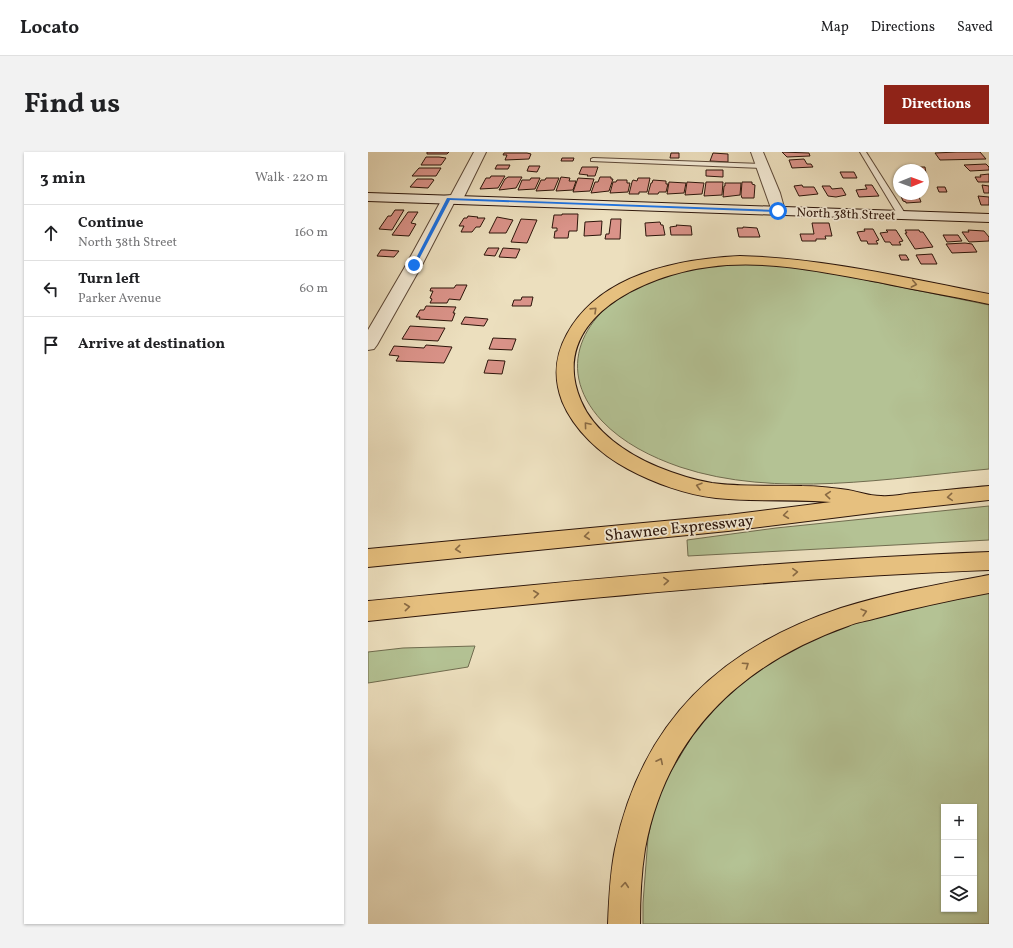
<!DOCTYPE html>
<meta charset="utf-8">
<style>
body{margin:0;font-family:Vollkorn,serif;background:#f2f2f2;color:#202124}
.controls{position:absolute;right:12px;bottom:12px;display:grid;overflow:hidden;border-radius:0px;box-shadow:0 1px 3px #0004}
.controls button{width:36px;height:36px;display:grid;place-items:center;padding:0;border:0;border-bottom:1px solid #e0e0e0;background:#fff;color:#202124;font:20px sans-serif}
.compass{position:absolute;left:525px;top:12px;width:36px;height:36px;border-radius:50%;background:#fff;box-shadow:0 1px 3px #0004;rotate:89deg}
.stop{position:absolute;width:12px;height:12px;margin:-9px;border:3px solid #1a73e8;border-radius:50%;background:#fff}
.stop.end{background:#1a73e8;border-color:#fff;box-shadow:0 1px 4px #0008}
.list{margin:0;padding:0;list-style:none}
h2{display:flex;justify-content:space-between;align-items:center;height:52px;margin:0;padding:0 16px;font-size:17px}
h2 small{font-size:13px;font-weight:400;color:#757577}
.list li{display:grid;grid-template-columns:26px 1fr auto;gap:12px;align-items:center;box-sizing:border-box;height:56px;padding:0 16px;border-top:1px solid #e0e0e0}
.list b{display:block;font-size:15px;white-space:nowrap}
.list p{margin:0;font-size:13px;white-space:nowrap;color:#757577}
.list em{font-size:13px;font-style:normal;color:#757577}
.icon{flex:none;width:22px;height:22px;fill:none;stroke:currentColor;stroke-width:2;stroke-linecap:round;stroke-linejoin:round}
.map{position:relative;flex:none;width:621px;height:772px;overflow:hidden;border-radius:0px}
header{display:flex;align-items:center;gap:24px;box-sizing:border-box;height:56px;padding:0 20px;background:#fff;border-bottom:1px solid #e0e0e0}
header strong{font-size:19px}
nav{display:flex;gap:22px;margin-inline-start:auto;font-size:14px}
.intro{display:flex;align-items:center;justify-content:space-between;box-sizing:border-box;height:96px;padding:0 24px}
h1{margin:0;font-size:28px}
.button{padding:10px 18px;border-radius:0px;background:#8f2418;color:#fff;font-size:14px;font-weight:700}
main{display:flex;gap:24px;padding:0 24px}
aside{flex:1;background:#fff;border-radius:0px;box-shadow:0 1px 3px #0004}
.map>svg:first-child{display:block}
.green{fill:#b4c294;stroke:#706c4f;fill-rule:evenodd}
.building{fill:#da9389;stroke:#2c150a}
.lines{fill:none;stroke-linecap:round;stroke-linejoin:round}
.lane-casing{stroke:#5c4837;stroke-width:2}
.street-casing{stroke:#5c4837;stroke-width:2}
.secondary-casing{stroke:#2c150a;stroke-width:2}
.highway-casing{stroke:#2c150a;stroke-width:2}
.lane{fill:#f3ead5;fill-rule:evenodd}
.street{fill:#f3ead5;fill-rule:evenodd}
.secondary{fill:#f3ead5;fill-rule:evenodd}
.highway{fill:#e6c07f;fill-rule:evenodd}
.oneway{stroke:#896a44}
.route{fill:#1a73e8}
.labels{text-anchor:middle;stroke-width:3.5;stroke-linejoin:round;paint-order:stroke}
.far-street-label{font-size:13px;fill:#2c150a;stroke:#f3ead5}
.street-label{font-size:16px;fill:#2c150a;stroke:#f3ead5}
</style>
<header>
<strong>Locato</strong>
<nav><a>Map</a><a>Directions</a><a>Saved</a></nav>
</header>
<div class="intro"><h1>Find us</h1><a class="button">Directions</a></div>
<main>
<aside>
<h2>3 min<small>Walk · 220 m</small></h2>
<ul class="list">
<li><svg class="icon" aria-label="ahead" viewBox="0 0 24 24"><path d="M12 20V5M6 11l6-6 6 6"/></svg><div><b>Continue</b><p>North 38th Street</p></div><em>160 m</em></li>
<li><svg class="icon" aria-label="left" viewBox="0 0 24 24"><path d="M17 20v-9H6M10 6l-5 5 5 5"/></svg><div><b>Turn left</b><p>Parker Avenue</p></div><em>60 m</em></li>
<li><svg class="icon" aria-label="arrive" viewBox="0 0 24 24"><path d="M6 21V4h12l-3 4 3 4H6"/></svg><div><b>Arrive at destination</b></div></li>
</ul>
</aside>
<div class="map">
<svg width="621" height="772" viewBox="0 0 621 772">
<rect width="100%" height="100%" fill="#ecdfbe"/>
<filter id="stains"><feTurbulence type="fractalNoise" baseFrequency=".005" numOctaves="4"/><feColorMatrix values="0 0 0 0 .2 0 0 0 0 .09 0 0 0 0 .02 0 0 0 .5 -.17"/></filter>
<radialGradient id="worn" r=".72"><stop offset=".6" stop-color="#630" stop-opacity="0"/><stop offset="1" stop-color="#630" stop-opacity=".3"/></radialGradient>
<g class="green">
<path d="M 394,111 L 454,119 L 621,153 L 621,317 C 522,326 408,347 312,315 C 283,305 255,291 234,269 C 182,213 220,154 281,129 C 296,123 315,118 331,115 C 351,111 374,112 394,111 Z"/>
<polygon points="621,354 621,388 320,404 319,388 408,376"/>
<path d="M 621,438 L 621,772 L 275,772 L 275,751 L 280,686 L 284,666 L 296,631 L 338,561 L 352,545 L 414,501 L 483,470 ZM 576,655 L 606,655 L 606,757 L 576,757 Z"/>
<polygon points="107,494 100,515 0,531 0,500 35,496"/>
</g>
<g class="building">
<polygon points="59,0 81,0 79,2 59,2"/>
<polygon points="414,0 441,1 442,4 419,5"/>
<polygon points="589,0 612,0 618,7 572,8 567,1"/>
<polygon points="136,1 159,1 163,2 161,7 137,8 139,3 135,3"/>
<polygon points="303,1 311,1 311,6 302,6"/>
<polygon points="345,1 360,2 360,10 342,9"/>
<polygon points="58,5 71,5 78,6 73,13 53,13"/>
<polygon points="194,6 206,6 205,9 193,9"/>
<polygon points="436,7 439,12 443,12 445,15 424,16 421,8"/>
<polygon points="618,12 621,15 621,18 602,19 596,13"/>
<polygon points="129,13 142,13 140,17 127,17"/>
<polygon points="161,14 172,14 169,20 159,19"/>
<polygon points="214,15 230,15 227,24 219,24 220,23 211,22"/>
<polygon points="544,15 557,15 558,21 555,21 555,18 545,18"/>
<polygon points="51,16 73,16 68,24 44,24"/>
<polygon points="338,18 355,18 355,25 338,24"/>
<polygon points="472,20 486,20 489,26 475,26"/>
<polygon points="621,22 621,30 610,30 607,25 613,25 612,23"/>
<polygon points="123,24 137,24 130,36 112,37 118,26 122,26"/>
<polygon points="140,25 154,25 148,36 131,38 137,27"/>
<polygon points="193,25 202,26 201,29 208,29 205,38 188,39"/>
<polygon points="232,25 243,25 243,27 245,27 241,39 223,41 227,30 230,30"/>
<polygon points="163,26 172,26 167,37 150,38 154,28 162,28"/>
<polygon points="178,26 191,26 186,38 168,39 173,28 177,28"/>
<polygon points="210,26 226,27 222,39 205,40"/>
<polygon points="270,26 282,26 279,40 271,40 271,42 261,42 264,30 265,28 269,29"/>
<polygon points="49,27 64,27 66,28 60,36 42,35"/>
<polygon points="249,28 259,28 259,31 262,31 260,40 242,41 245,30 248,30"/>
<polygon points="285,28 298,29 298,32 300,32 298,40 291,40 290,42 280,42 283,31 284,31"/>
<polygon points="301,30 318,31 316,41 299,42"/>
<polygon points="319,30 336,31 334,42 317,43"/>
<polygon points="338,30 355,30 354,43 336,44"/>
<polygon points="374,30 384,30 384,32 387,33 386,46 374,46 373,43"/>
<polygon points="357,31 373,31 372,43 355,45 356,34 357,34"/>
<polygon points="434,33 435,35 446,35 450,42 431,44 426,34"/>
<polygon points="497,33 504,33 511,44 491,45 488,38 499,37"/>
<polygon points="614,33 621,34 621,41 616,41"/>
<polygon points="454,34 462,34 464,37 474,36 478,43 468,45 460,44"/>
<polygon points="569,35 577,35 579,40 571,40"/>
<polygon points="532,42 550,42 553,50 538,51 538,50 535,49"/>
<polygon points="610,44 621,45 621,53 613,53"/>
<polygon points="27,58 36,58 24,78 11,77 20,64 23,64"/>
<polygon points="40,60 50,60 43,71 48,72 41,84 24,83"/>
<polygon points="194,62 210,62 209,79 201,79 200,86 186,86 187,79 189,79 189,76 184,76 186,63 194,63"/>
<polygon points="100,64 110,65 109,66 117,66 112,75 108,75 104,80 93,80 96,74 91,74 96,66 99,66"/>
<polygon points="129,65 145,68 138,81 121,81"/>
<polygon points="153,67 169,68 159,91 143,90"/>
<polygon points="243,67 253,67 252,87 237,87 238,82 241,82"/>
<polygon points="234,69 233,83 216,84 217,70"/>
<polygon points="292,70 293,73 295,73 297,83 278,84 277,71"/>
<polygon points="444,71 461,71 464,84 457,84 458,87 448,87 448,89 434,89 432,82 446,82"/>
<polygon points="308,73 323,74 324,83 303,83 302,75 309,74"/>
<polygon points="375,75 389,76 392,85 371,85 369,76 375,76"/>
<polygon points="496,77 505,77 511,88 508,89 510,92 500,92 499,89 493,89 489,80 497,79"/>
<polygon points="518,78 528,78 535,89 531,90 533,93 524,93 522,90 517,90 512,81 520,80"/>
<polygon points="537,78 551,78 552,80 555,80 565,95 547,97 537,81 539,81"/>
<polygon points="600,78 616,79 621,85 621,89 601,90 594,80 601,80"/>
<polygon points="575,83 590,83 594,89 579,90"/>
<polygon points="597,91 604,92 609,100 584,101 578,92"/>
<polygon points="120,96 131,96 127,104 116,103"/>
<polygon points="135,96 150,97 152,97 148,106 131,105"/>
<polygon points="13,98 17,98 31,99 26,105 9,104"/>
<polygon points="564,102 569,112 553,112 548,103"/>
<polygon points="531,103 538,103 541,108 533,108"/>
<polygon points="88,133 99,133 92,148 81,147 79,151 62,151 64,147 62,146 65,139 62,139 63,136 86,136"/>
<polygon points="154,145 165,145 163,154 144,154 146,148 153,148"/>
<polygon points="58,154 88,155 85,161 87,161 84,169 51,167 52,165 48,165 52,158 56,158"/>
<polygon points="97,165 120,167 116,174 93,172"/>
<polygon points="42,174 74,176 77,176 70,189 34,187"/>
<polygon points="125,186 148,187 144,198 121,197"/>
<polygon points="58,193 84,195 76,211 28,209 31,204 21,203 26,194 56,196"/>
<polygon points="120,208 137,209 134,222 116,221"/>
</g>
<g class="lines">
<defs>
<g id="lane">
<polygon points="492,0 498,0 538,63 537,65 531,65"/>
<polygon points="225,6 394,12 397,14 394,16 223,9 223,7"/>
</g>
<g id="street">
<polygon points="106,0 118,0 95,47 93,50 86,51 54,113 9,193 6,197 0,198 0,178 38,113 74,47 76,44 83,43"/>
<polygon points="383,0 395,0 412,41 417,59 415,62 410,63 405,62"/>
</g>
<polygon id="secondary" points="0,41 621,62 621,70 0,49"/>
<g id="highway">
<path d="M 372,104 C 456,106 539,126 621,142 L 621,152 C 584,144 547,138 510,130 C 455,120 397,107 341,115 C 277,123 178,167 213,249 C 226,280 259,302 290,315 C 307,322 326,328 344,331 C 373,335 404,333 434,334 C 449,334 465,336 480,338 C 491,340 502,344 513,344 C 524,345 535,342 546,341 C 571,339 596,336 621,334 L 621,348 L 512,360 L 360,379 L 0,415 L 0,397 L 360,363 L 463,350 C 425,347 386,350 348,346 C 319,343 286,331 260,317 C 232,302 206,278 194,249 C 185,225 187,204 199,182 C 232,122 310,107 372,104 Z"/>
<path d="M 621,400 L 621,418 C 413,426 207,447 0,469 L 0,449 C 207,429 413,408 621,400 Z"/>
<path d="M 621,423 L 621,441 C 583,448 546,456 509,466 C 499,469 489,470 480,474 C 373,512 298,583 277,697 C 273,722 272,747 272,772 L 240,772 C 241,747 242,722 247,697 C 274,569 353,496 473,456 C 521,441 572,432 621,423 Z"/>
</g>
</defs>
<use href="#lane" class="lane-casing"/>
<use href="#street" class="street-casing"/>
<use href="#secondary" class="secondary-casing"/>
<use href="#highway" class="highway-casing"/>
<use href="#lane" class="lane"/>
<use href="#street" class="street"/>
<use href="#secondary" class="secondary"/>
<use href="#highway" class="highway"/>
</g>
<defs><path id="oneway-chevron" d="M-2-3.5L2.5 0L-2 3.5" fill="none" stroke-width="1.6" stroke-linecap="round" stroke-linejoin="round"/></defs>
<g class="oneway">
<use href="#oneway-chevron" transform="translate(546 132) rotate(11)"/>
<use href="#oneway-chevron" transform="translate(226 158) rotate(-44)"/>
<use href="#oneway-chevron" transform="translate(219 273) rotate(-130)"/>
<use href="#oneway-chevron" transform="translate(331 334) rotate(-164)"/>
<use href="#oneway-chevron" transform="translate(460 343) rotate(-175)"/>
<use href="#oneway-chevron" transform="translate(582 345) rotate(175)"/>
<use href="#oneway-chevron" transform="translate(418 363) rotate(173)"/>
<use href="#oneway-chevron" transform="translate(219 384) rotate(174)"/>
<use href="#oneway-chevron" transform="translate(90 397) rotate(174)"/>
<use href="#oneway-chevron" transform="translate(427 420) rotate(-4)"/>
<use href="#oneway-chevron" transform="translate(298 429) rotate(-4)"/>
<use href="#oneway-chevron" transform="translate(168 442) rotate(-6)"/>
<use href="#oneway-chevron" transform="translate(39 455) rotate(-6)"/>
<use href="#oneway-chevron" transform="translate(496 460) rotate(-16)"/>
<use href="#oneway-chevron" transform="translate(378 513) rotate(-34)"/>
<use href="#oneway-chevron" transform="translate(292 609) rotate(-64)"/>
<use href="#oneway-chevron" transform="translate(257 733) rotate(-85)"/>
</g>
<polygon class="route" points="79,46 410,58 412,59 410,60 82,48 48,113 44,114"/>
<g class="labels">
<g class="far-street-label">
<text transform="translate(478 61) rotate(2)" y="5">North 38th Street</text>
</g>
<g class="street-label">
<text transform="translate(311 375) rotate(-6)" y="6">Shawnee Expressway</text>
</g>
</g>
<rect width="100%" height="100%" filter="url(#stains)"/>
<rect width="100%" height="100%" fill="url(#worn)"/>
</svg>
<div class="controls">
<button>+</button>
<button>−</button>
<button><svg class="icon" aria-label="layers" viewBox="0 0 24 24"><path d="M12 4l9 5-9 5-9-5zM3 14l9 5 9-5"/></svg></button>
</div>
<svg class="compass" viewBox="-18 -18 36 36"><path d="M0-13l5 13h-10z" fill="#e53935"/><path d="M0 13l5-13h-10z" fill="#757577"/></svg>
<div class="stop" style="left:410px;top:59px"></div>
<div class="stop end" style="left:46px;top:113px"></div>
</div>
</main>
